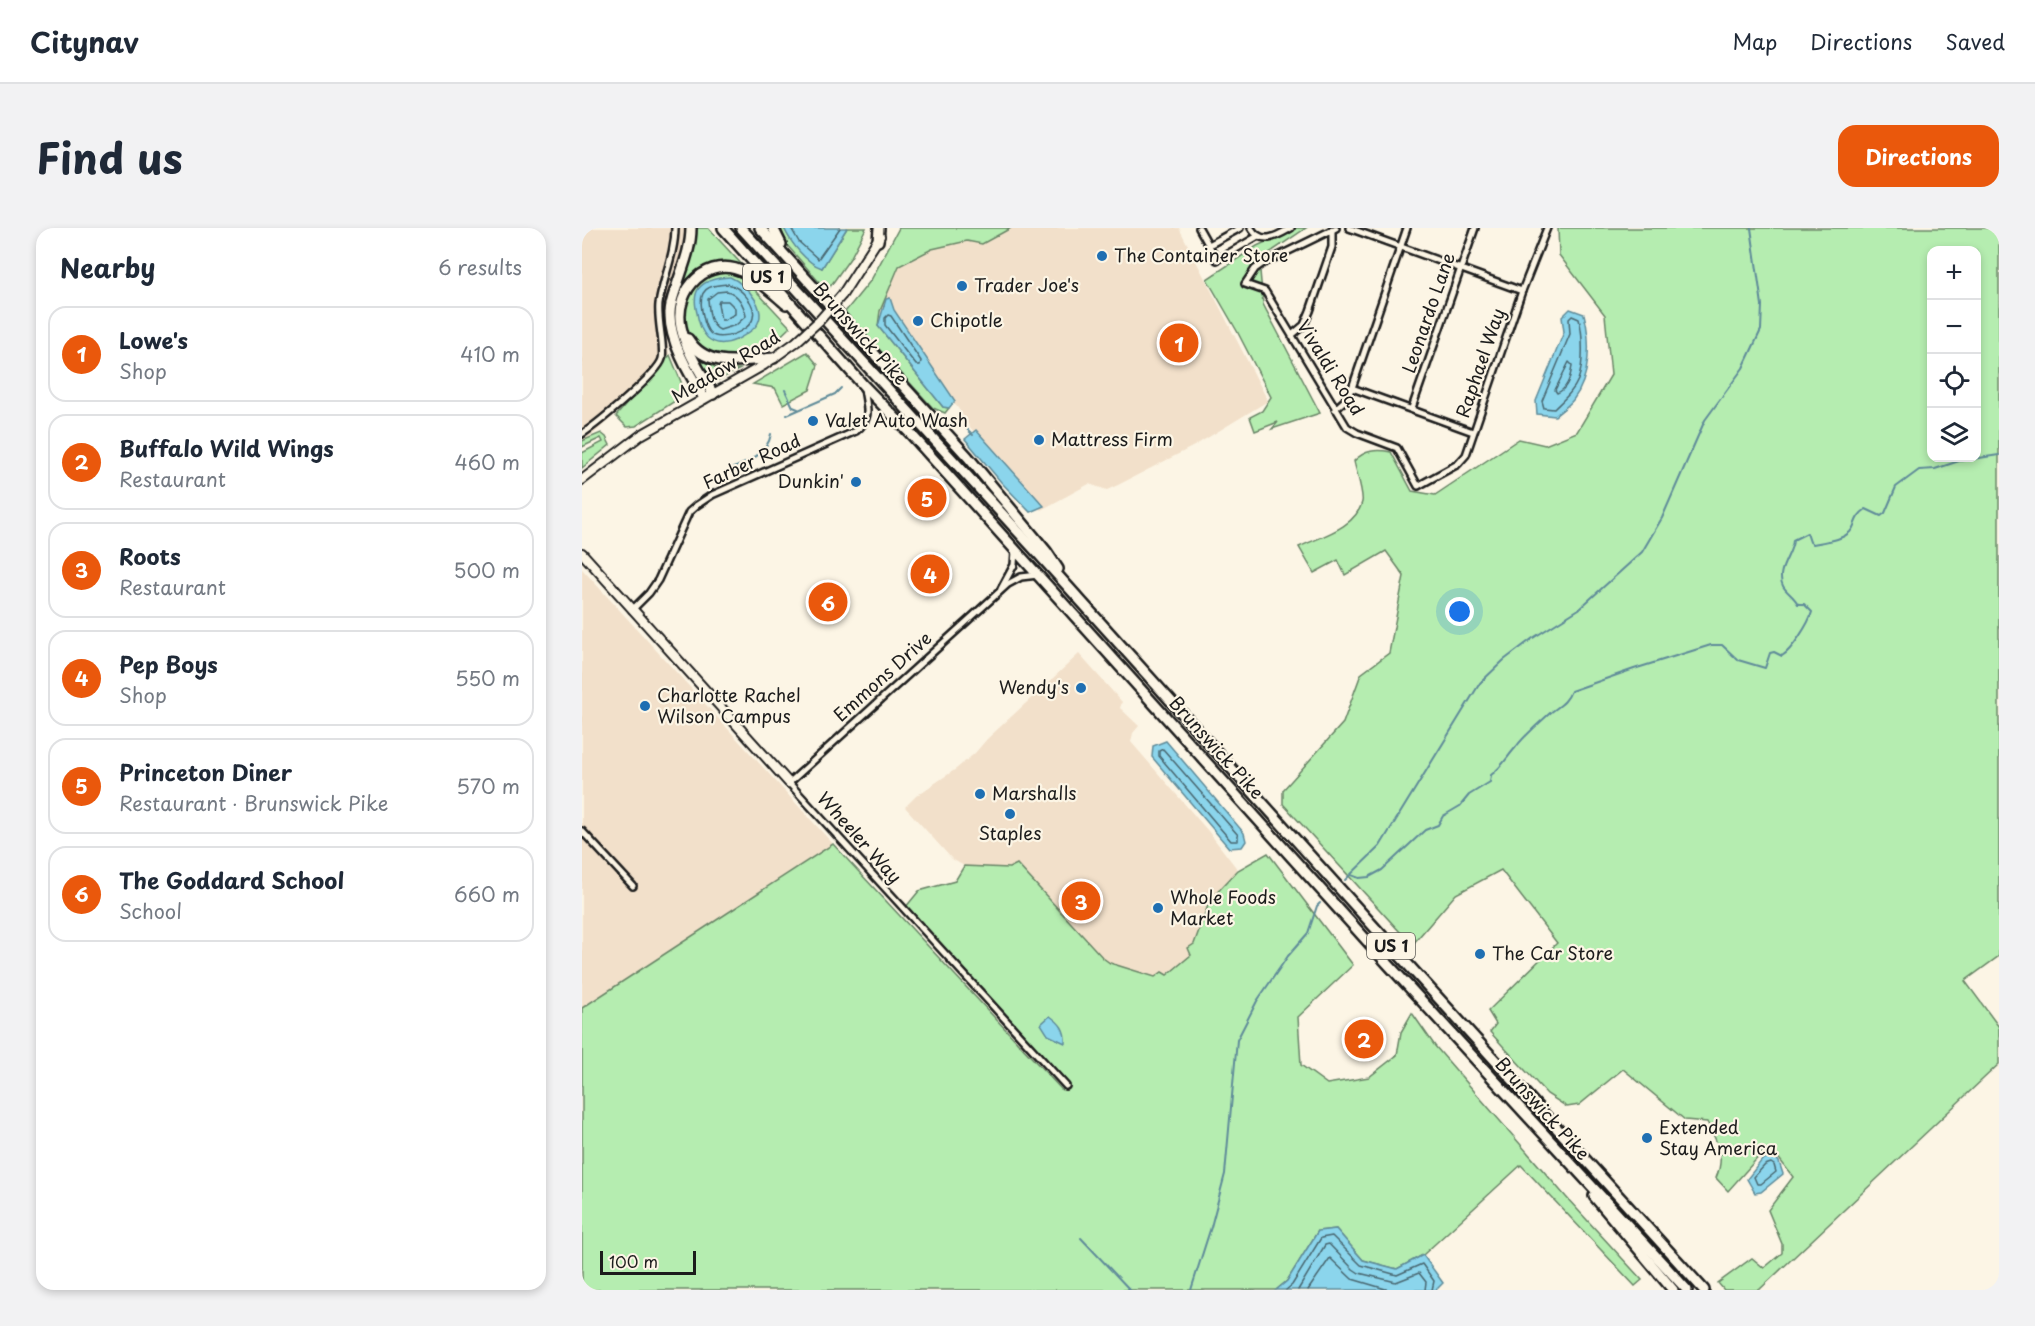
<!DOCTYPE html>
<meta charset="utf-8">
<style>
body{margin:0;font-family:"Playpen Sans",sans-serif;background:#f2f2f3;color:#1f2937}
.controls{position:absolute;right:18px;top:18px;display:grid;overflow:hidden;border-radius:12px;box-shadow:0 3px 9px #0003}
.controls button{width:54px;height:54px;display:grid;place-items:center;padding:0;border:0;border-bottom:2px solid #e0e1e3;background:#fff;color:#1f2937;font:30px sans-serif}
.scale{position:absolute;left:18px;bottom:15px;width:96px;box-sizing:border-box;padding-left:6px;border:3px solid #1c1c1c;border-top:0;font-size:16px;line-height:21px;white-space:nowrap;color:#1c1c1c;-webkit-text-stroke:4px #fcf5e5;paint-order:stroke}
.you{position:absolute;left:878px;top:384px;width:21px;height:21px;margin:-15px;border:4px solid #fff;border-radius:50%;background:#1a73e8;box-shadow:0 0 0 9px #1a73e833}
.badge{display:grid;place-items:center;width:39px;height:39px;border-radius:50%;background:#ea580c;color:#fff;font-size:20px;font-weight:700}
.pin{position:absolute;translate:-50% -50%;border:3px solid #fff;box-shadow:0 2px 6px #0006}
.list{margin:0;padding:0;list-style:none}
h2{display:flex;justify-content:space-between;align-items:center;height:78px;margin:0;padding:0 24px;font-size:26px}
h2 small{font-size:20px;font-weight:400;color:#747a83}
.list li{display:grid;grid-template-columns:39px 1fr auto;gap:18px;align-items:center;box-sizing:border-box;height:96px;margin:0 12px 12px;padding:0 12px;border:2px solid #e0e1e3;border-radius:18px}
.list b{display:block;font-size:22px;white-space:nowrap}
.list p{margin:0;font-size:20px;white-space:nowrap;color:#747a83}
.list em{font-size:20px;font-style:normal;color:#747a83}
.icon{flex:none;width:33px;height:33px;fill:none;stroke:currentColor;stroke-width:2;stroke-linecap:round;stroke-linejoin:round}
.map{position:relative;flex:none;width:1417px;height:1062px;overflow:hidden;border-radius:18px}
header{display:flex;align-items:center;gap:36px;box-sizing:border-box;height:84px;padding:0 30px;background:#fff;border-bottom:2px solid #e0e1e3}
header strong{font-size:28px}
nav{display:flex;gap:33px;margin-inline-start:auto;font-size:21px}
.intro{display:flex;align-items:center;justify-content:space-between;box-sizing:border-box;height:144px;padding:0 36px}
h1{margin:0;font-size:42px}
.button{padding:15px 27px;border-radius:18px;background:#ea580c;color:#fff;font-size:21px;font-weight:700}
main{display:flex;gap:36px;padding:0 36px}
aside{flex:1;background:#fff;border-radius:18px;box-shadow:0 3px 9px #0003}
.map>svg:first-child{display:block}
.built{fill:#f2e0ca}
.green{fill:#b5edb0;stroke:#688466;stroke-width:1.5;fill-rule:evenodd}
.water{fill:#8bd5ec;stroke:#5f8b99;stroke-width:1.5}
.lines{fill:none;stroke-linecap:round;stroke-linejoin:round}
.shore{stroke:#48666f;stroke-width:1.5}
.stream{stroke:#5f8b99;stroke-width:2}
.street-casing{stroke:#1c1c1c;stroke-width:10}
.secondary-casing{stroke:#1c1c1c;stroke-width:12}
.highway-casing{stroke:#1c1c1c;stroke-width:14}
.street{stroke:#fcf5e5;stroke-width:5}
.secondary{stroke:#fcf5e5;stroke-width:8}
.highway{stroke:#fcf5e5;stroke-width:9}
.secondary-bridge-casing{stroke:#1c1c1c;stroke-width:12;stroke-linecap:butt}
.secondary-bridge{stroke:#fcf5e5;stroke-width:8}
.poi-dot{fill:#1f6fb2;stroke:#fcf5e5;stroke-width:2}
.labels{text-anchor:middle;stroke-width:4.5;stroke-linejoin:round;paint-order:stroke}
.shield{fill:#fcf5e5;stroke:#5f5d58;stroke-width:1.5}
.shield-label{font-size:16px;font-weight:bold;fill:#1c1c1c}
.poi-label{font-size:18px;fill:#1c1c1c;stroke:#fcf5e5;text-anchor:start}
.street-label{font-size:18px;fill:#1c1c1c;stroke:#fcf5e5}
</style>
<header>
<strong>Citynav</strong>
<nav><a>Map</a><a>Directions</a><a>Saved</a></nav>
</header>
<div class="intro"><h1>Find us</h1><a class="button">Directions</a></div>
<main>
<aside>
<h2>Nearby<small>6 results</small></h2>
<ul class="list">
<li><span class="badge">1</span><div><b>Lowe's</b><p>Shop</p></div><em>410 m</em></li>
<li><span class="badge">2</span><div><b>Buffalo Wild Wings</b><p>Restaurant</p></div><em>460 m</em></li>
<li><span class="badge">3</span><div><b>Roots</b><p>Restaurant</p></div><em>500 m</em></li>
<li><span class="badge">4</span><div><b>Pep Boys</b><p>Shop</p></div><em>550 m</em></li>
<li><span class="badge">5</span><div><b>Princeton Diner</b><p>Restaurant · Brunswick Pike</p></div><em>570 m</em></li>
<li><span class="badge">6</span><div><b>The Goddard School</b><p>School</p></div><em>660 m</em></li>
</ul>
</aside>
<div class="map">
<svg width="1417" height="1062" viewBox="0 0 1417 1062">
<rect width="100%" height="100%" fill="#fcf5e5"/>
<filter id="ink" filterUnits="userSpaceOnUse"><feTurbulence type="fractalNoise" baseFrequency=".0167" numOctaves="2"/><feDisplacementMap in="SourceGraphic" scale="12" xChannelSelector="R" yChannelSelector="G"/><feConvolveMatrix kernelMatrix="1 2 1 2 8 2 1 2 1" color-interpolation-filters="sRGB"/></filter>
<g filter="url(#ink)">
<g class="built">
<polygon points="0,0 105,0 105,9 85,78 83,98 87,126 83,141 9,208 0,213"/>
<polygon points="392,0 597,0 686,173 612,218 536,257 525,262 507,256 459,282 387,198 376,180 322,117 298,83 317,38"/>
<polygon points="0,341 251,616 0,780"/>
<polygon points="497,426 540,474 538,480 557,498 551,505 549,514 626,603 656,642 628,672 609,727 584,747 573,749 528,735 521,730 435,637 427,640 382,638 370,631 323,579 334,568 374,541 393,525 405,511"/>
</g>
<g class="green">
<path d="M 111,0 L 126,0 L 164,41 C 129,35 124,33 98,58 Z"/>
<path d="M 199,0 L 202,0 C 210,18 223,30 240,40 L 265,0 L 284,0 L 269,29 L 245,63 L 204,16 Z"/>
<polygon points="317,0 429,0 400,16 385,13 350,21 317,38 298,83 296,98 361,179 367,180 363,185 351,180 263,84 289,52"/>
<polygon points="713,0 724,0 677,32 681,76 738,185 690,201 696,194 673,203 668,189 680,183 689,169 655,103 625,51 675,18"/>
<path d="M 976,0 L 1417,0 L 1417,728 L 1383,753 L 1417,799 L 1417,836 L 1177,1062 L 1142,1062 L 1136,1055 L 1170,1030 L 1182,1040 L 1200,1025 L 1200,1016 L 1186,982 L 1211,949 L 1192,924 L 1180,925 L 1146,963 L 1134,950 C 1144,927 1135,914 1125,894 L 1103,892 L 1041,841 L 997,877 L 985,879 L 965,866 L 908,804 L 914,796 L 906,783 L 975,715 L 919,642 L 874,666 L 830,717 L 701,576 L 701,562 L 761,495 L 779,446 L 807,425 L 822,348 L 804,323 L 763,347 L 756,332 L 732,345 L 717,319 C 737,309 774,300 780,274 C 782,266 774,243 772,233 C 783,222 794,221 809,224 L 830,263 L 853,267 L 937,211 L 963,217 L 995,204 L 1029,147 L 1023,87 L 977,27 ZM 1350,22 L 1394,22 L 1394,230 L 1350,230 Z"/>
<polygon points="140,43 161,49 208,99 186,120 166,128 133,128 116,120 102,100 100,81 107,63 119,49"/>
<polygon points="225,124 236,137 228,162 201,176 193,160 171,156"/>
<polygon points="88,127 104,166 54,198 45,199 34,188"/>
<polygon points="116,131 135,140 158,141 130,155"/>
<polygon points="19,205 24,209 28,217 0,240 0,225 21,214 19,210 0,219 0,213"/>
<polygon points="251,616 480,862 484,859 323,680 337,663 373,653 382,638 427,640 435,636 521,730 528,735 573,749 580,744 585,747 609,727 606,720 612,716 628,672 656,642 686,625 771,737 716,789 719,837 745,856 787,849 815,827 819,804 830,785 853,818 984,969 1060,1052 1053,1058 939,937 841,1027 815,1041 781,1032 754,1001 736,1003 705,1053 694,1062 2,1062 0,1061 0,780"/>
</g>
<g class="water">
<path d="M 202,0 L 265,0 L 240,40 C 224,35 209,15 202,0 Z"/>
<path d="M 148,49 C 165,56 191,85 170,102 C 144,122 121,122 115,85 C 113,77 111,66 118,59 C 125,51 137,50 148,49 Z"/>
<polygon points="308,70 312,82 373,173 367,180 361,179 296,98 304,71"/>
<path d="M 988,81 L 1002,86 C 1009,113 1009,149 991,172 C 986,178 979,183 973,188 L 955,186 L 954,173 L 982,104 L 980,89 Z"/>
<polygon points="394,202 462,278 448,284 419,254 383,211"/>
<polygon points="584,513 662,605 664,613 660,619 647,620 570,529 571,518"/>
<path d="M 468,788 C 478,795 484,802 483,815 L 466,807 L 459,796 Z"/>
<polygon points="1191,927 1197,934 1201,946 1179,964 1173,965 1165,951 1180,932"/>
<polygon points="754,1001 781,1032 815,1041 841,1027 861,1055 854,1062 694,1062 705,1053 736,1003"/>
</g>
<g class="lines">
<g class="shore">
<polyline points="209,0 217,14 236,31 258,0"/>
<path d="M 146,56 C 158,59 175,76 171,90 C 168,103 138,115 128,105 C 122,99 122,91 120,83 C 116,61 126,57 146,56 Z"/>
<path d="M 145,63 C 156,66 162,77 164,88 L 154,97 L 138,102 C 127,97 127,82 126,71 L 135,64 Z"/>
<polygon points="137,73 146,73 153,80 153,86 142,92 139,92 136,76"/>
<polygon points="306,87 309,88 339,133 338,137 334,137 303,97 303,90"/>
<path d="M 990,88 L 997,91 C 1001,106 1002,137 996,152 C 991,164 981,172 972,181 L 962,180 L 960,173 L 988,106 L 987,91 Z"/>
<path d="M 987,134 L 990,137 C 989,147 986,161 975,165 L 973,162 Z"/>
<polygon points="581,521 656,607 656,613 649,613 577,528 577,523"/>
<polygon points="1189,935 1192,937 1194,944 1179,956 1175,956 1172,949 1183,937"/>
<polyline points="704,1062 710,1057 739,1010 750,1008 779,1037 815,1047 840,1036 852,1053 850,1062"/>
<polyline points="716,1062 743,1017 747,1016 771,1041 777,1045 814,1054 837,1045 844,1054 843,1062"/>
<polyline points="726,1062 748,1030 770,1051 807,1062"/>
</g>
<g class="stream">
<polyline points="203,162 211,179 216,181"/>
<polyline points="205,187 253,166 259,160"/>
<polyline points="385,201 391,207"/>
<path d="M 149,241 C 166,235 186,225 189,206"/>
<path d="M 769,647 L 777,650 L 787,649 L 800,642 L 843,602 L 856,597 L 861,588 L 878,578 L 887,567 L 908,554 L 909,547 C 920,539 925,529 934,519 C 943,507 955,497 967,486 C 976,478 984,476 989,463 L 1052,441 L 1129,417 L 1140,417 L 1156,432 L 1183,440 L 1188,425 L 1192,424 L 1200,428 C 1210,422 1227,395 1230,384 L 1222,376 L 1216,376 C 1212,368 1204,364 1201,358 C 1193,342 1211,326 1211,312 L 1225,305 L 1228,314 L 1231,316 C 1244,313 1258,313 1268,304 C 1275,297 1271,290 1284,281 L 1299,288 L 1303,285 L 1314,259 L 1337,242 L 1353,241 L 1377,233 L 1417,227"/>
<polyline points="763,652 798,618 898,455 922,432 951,410 997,381 1060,324 1080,290 1123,192 1161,140 1179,102 1180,77 1169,0"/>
<polyline points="499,1010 548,1062"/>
<polyline points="609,1062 629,999 643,946 655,812 675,773 706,728 726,705 735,678 738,675"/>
</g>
<defs>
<g id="street">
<polyline points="617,0 635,32 676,8"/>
<path d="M 669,0 C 680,18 695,8 709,0"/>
<polyline points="754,0 680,36 673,41 663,56 683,63 765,199 775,205 815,220 836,258 876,236 884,227 940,63 965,0"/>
<polyline points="767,0 940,63"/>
<polyline points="627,17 658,0"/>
<polyline points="710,107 722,97 728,83 750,19 750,1"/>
<polyline points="770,160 891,204"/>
<polyline points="830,180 893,0"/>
<polyline points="753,181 762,173 770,160 825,0"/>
<path d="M 0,206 C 15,196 76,146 80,131 C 83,120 75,92 77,76 C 81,50 93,26 93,0"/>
<polyline points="456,347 439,349 426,356 207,555 484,858"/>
<polyline points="419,361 432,337 433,323"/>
<path d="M 50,382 L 67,365 L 76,352 L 107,284 L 115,277 L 130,267 L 274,203 C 291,190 284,178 282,160"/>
<polyline points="0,603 51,658"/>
</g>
<g id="secondary">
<polyline points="260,67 298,8"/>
<polyline points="0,252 59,207 182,137 214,114"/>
<polyline points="0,325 207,555"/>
</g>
<g id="highway">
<path d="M 109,0 C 109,19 102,36 96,54 C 93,64 88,74 88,85 C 87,113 108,147 122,170"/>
<polyline points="141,0 282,158 328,205 805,735 1105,1062"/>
<polyline points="159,0 453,322 830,741 1122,1062"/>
<polyline points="178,0 386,229 464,323 476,341"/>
<polyline points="191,0 199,16"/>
<polyline points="296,13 297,0"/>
<path d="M 106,111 C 125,142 162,132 192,130"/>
<path d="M 131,166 C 119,145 104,123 99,99 C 91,62 127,25 163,45 C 178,52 191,65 204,76"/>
<polyline points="1012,968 1091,1062"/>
</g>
</defs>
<use href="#street" class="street-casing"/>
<use href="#secondary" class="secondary-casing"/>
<use href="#highway" class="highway-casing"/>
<use href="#street" class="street"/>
<use href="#secondary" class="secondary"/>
<use href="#highway" class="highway"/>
<defs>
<polyline id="secondary-bridge" points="214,114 237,93 260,67"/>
</defs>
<use href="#secondary-bridge" class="secondary-bridge-casing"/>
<use href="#secondary-bridge" class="secondary-bridge"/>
</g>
</g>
<g class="poi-dot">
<circle cx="520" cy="28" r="6"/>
<circle cx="380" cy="58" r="6"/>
<circle cx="336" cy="93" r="6"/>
<circle cx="231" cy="193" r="6"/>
<circle cx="457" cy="212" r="6"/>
<circle cx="274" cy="254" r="6"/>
<circle cx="499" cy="460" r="6"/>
<circle cx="63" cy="478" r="6"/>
<circle cx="398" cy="566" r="6"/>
<circle cx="428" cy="586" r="6"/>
<circle cx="576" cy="680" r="6"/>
<circle cx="898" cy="726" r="6"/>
<circle cx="1065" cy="910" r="6"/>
</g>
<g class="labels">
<g class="shield">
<rect x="161" y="36" width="48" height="26" rx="4.5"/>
<rect x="785" y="705" width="48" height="26" rx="4.5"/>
</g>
<g class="shield-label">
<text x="185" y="55">US 1</text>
<text x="809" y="724">US 1</text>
</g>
<g class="poi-label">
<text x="532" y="34">The Container Store</text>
<text x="392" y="64">Trader Joe's</text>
<text x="348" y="99">Chipotle</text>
<text x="243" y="199">Valet Auto Wash</text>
<text x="469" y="218">Mattress Firm</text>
<text x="262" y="260" text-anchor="end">Dunkin'</text>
<text x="487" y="466" text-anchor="end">Wendy's</text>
<text x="75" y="474">Charlotte Rachel<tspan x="75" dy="21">Wilson Campus</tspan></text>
<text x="410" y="572">Marshalls</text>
<text x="428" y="612" text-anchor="middle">Staples</text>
<text x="588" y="676">Whole Foods<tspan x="588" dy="21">Market</tspan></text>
<text x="910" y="732">The Car Store</text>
<text x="1077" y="906">Extended<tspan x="1077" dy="21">Stay America</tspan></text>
</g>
<g class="street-label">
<text transform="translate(847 85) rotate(-71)" y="6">Leonardo Lane</text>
<text transform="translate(278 106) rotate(48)" y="6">Brunswick Pike</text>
<text transform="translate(899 135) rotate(-71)" y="6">Raphael Way</text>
<text transform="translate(144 139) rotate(-31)" y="6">Meadow Road</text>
<text transform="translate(748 140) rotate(58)" y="6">Vivaldi Road</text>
<text transform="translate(170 234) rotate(-25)" y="6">Farber Road</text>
<text transform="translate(301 449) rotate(-42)" y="6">Emmons Drive</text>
<text transform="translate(634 520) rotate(48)" y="6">Brunswick Pike</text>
<text transform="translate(277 610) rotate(48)" y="6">Wheeler Way</text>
<text transform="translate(960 881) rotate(48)" y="6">Brunswick Pike</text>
</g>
</g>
</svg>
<div class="controls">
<button>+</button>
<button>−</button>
<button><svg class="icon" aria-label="locate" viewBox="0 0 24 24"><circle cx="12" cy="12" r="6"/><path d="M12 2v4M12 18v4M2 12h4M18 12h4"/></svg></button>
<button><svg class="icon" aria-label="layers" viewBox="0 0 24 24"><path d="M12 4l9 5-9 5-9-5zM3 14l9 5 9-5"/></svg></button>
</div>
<div class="scale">100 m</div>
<div class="you"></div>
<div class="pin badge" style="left:597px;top:115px">1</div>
<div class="pin badge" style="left:782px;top:811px">2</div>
<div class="pin badge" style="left:499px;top:673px">3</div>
<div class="pin badge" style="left:348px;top:346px">4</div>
<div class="pin badge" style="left:345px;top:270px">5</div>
<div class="pin badge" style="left:246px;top:374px">6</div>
</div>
</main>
